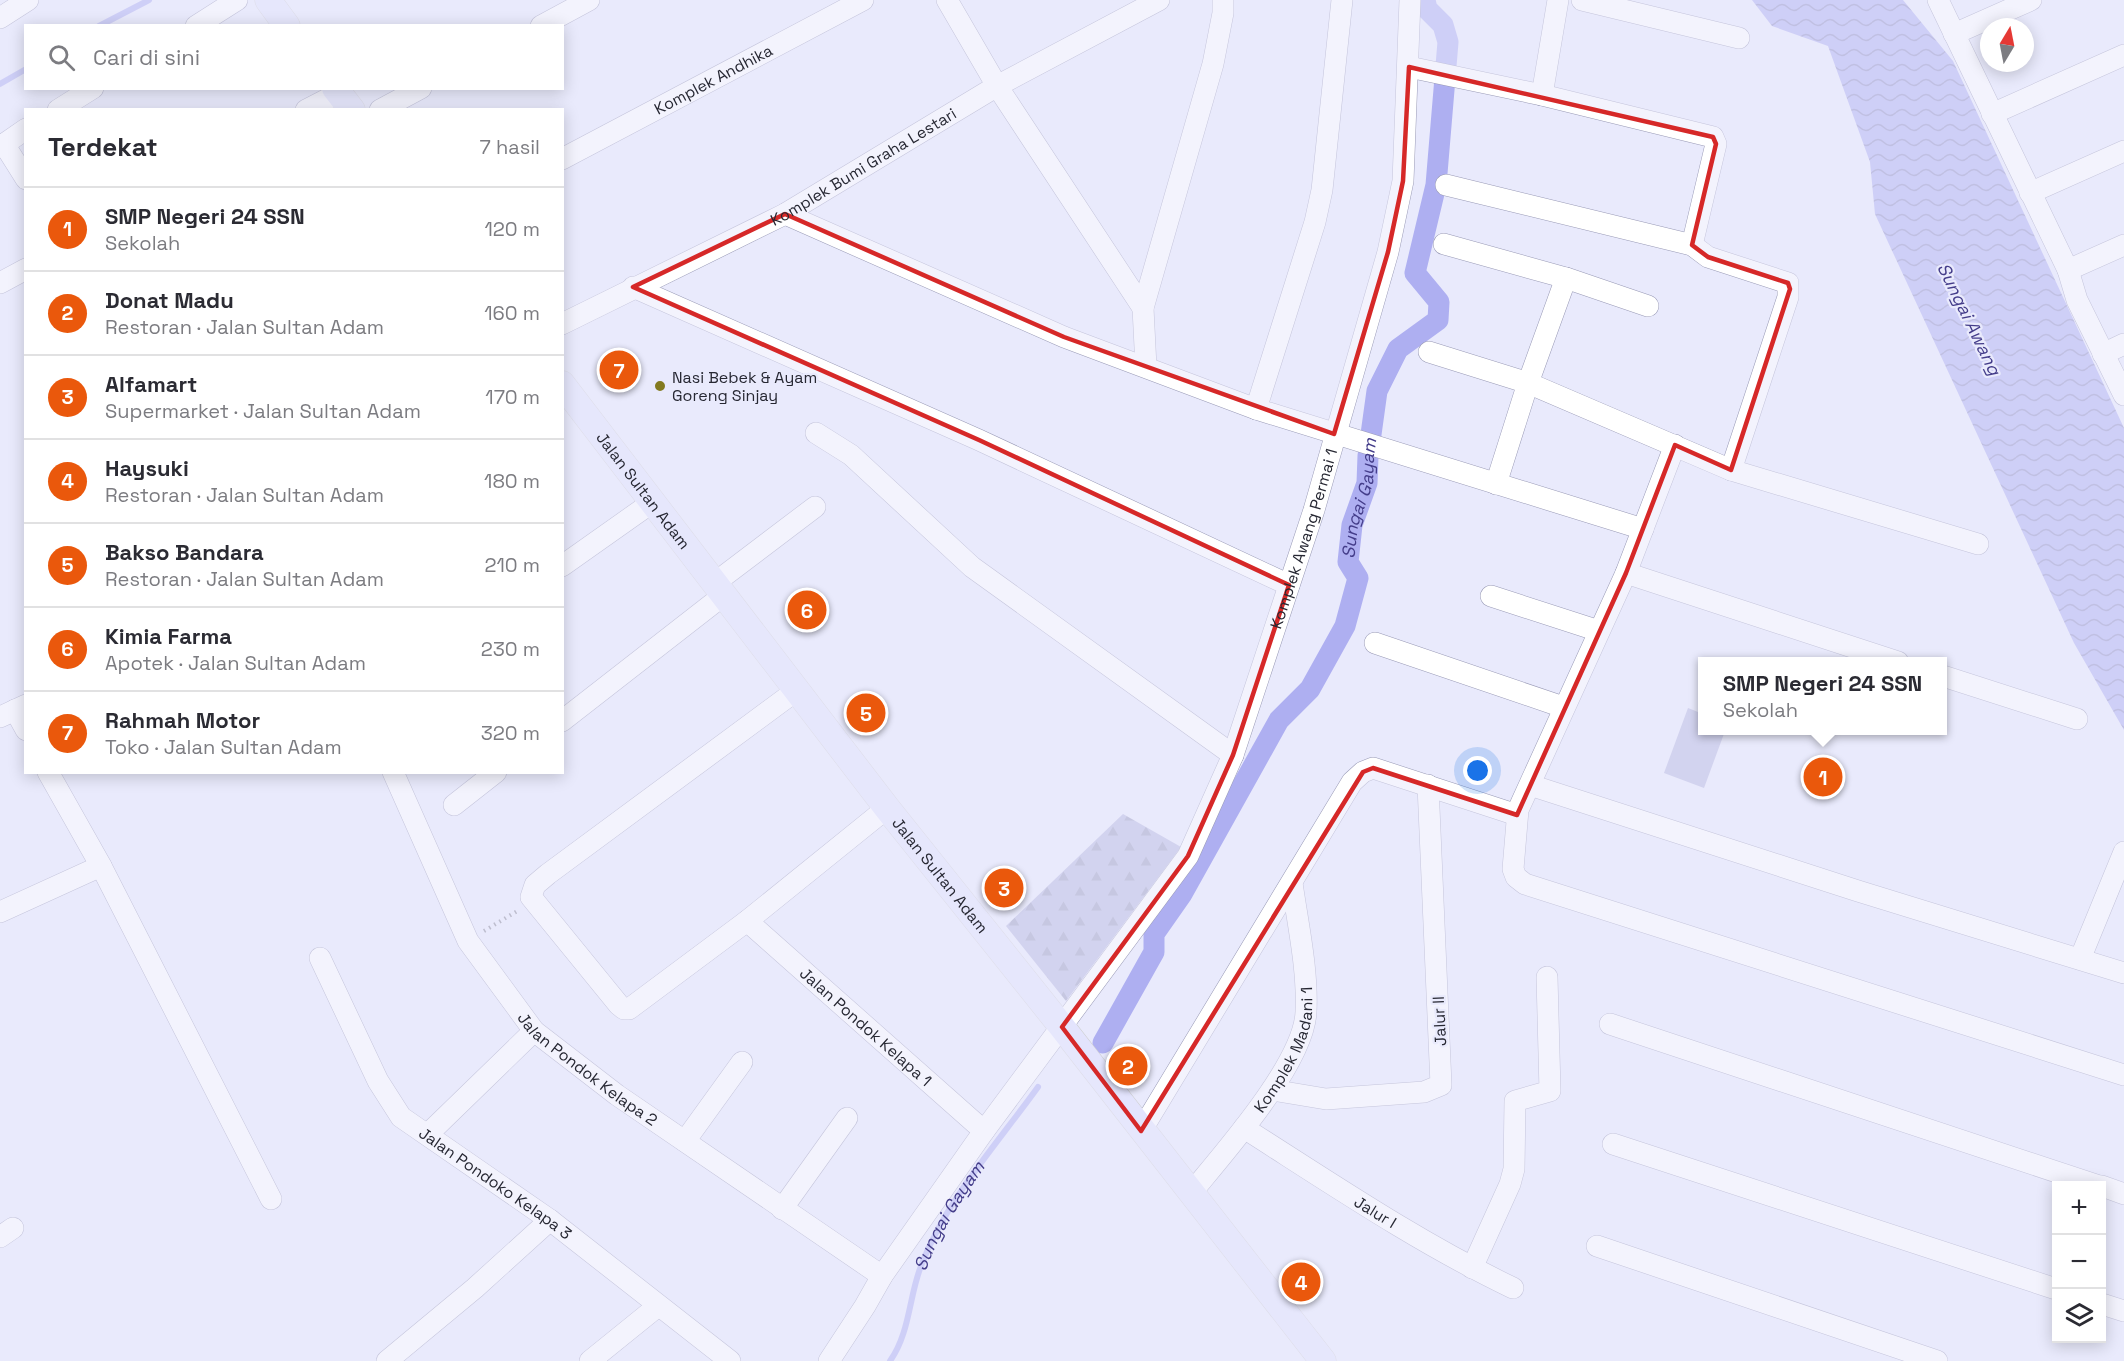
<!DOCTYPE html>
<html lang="id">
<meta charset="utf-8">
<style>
body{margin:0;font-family:"Space Grotesk",sans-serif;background:#f2f2f3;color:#2b2b33}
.controls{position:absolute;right:18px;bottom:18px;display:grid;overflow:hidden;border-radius:0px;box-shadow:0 3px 15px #0003}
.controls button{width:54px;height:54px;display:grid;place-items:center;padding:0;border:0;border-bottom:2px solid #e1e1e2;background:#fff;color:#2b2b33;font:30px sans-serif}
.compass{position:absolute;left:1980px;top:18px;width:54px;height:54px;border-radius:50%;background:#fff;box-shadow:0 3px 15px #0003;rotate:10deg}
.you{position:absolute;left:1478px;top:771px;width:21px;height:21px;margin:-15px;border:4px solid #fff;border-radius:50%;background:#1a73e8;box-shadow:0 0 0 9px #1a73e833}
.badge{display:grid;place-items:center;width:39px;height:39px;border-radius:50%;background:#ea580c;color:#fff;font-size:20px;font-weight:700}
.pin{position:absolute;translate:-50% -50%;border:3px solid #fff;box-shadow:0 2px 6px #0006}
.popup{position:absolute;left:1698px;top:657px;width:249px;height:78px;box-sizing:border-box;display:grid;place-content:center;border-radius:0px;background:#fff;filter:drop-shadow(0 2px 4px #0005);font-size:20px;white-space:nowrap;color:#7c7c81}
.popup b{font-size:22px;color:#2b2b33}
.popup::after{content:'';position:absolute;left:50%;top:100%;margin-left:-12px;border:12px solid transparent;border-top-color:#fff}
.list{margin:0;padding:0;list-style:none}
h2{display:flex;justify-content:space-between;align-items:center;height:78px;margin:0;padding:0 24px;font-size:26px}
h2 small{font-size:20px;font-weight:400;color:#7c7c81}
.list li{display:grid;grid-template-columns:39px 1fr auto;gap:18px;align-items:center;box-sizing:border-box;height:84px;padding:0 24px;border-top:2px solid #e1e1e2}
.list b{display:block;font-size:22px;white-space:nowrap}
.list p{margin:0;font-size:20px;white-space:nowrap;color:#7c7c81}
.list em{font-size:20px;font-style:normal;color:#7c7c81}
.icon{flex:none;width:33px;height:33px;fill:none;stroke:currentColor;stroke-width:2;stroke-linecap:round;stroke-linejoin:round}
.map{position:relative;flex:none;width:2124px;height:1361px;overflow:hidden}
.search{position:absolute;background:#fff;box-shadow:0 3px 15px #0003;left:24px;top:24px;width:540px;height:66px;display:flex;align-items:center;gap:15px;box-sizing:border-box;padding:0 21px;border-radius:0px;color:#7c7c81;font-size:22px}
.panel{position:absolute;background:#fff;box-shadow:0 3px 15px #0003;left:24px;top:108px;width:540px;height:666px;border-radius:0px}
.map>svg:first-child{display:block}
.forest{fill:url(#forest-firs)}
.green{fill:#b6b8df}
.water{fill:url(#water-waves)}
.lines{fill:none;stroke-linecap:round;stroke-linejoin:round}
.stream{stroke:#aeaff1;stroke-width:6}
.canal{stroke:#aeaff1;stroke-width:21}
.minor-casing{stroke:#999ab6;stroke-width:22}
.major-casing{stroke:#cfd0d2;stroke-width:27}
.path{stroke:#888997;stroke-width:4;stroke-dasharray:1.5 4.5;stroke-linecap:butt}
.minor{stroke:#fff;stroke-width:21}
.major{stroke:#e3e4fd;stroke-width:26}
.marked{fill:none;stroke:#d62828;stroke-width:4.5;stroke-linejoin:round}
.poi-dot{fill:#837a1f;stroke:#e9eafc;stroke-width:2}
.labels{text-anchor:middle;stroke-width:4.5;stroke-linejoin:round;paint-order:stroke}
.street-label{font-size:16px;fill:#272833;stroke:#e9eafc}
.poi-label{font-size:16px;fill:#272833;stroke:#e9eafc;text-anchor:start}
.water-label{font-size:18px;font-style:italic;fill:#443d8a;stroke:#e9eafc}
</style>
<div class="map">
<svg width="2124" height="1361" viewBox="0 0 2124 1361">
<defs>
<pattern id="forest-firs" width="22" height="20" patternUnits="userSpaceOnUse" patternTransform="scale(1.5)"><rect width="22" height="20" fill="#b6b8df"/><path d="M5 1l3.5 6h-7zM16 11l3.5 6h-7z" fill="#9c9ec0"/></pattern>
<pattern id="water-waves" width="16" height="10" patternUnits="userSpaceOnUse" patternTransform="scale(1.5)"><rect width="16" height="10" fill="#aeaff1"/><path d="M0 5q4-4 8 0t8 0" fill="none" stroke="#8e8ec4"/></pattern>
</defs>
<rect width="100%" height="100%" fill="#e9eafc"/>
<polygon class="forest" points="1123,814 1181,847 1066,1001 1006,926"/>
<polygon class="green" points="1688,708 1703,714 1703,730 1725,731 1704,788 1664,773"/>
<polygon class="water" points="1752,0 1903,0 1953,61 2124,428 2124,730 2074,643 1875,214 1870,162 1828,46 1772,26"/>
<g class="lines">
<g class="stream">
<polyline points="99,26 149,0"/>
<polyline points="0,84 26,69"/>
<path id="s1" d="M 890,1361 C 910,1333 909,1296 921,1266 C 946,1200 997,1144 1038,1087"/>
</g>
<path class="canal" id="s2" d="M 1103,1043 L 1154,952 L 1154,934 L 1182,894 L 1279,720 L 1310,689 L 1345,626 L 1358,578 L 1348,562 L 1352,525 L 1367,483 L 1368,456 L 1377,391 L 1398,349 L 1438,320 L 1439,302 L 1415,273 L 1436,185 L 1448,42 L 1443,25 L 1427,9 L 1425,0"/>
<defs>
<g id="minor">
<polyline points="947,0 997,86 1143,308"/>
<polyline points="1582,0 1739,38"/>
<polyline points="1938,0 2068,270 2077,300 2124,395"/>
<polyline points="0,18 28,0"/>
<polyline points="196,26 237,0"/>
<polyline points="541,26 589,0"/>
<polyline points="1954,34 2031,0"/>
<polyline points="1409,67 1542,95 1713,137 1716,144 1692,245"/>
<polyline points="1542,95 1558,0"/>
<polyline points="58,110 93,88"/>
<polyline points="306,110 339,93"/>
<polyline points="380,110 421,88"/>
<polyline points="1992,114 2124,55"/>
<polyline points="4,144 26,179"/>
<polyline points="0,147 26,129"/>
<path id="s3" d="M 562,159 L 863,0"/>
<polyline points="1446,185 1692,245 1708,257 1788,283 1788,297 1731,470"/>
<polyline points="2030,193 2124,151"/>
<polyline points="785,214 1064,337 1256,409 1643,529"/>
<polyline points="1444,244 1566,278 1648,306"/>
<polyline points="2068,270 2124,245"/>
<polyline points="0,283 26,269"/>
<polyline points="633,287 979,440 1289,585"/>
<path id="s4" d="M 562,324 L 785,214 L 997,86 L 1159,0"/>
<polyline points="1429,352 1528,383 1731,470 1978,544"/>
<polyline points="2103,354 2124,344"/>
<polyline points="1146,367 1143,308 1213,64 1223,13 1223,0"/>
<polyline points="1256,409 1315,222 1322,190 1342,0"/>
<polyline points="816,433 851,455 972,567 1233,755"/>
<polyline points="1675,445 1626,573 1518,810 1513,869 1516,877 1525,884 2124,1075"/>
<polyline points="1496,484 1528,383 1566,278"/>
<polyline points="562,566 654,501"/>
<polyline points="1626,573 1898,662"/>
<polyline points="716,582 815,507"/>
<polyline points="1491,596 1599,631"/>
<polyline points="1375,643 1563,707"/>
<polyline points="1943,676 2077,719"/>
<polyline points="797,690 548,874 535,885 531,897 619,1005 624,1009 629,1009 747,921 887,808"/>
<polyline points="15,710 26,730"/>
<polyline points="0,717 26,705"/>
<polyline points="562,721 725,594"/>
<polyline points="48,772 101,866 271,1199"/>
<path id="s5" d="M 393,772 L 468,941 L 534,1031 L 617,1095 L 882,1276"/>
<polyline points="1530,785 1858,891 2124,973"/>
<polyline points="454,805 496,772"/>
<polyline points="0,912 101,866"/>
<path id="s6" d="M 747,921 L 984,1131"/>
<path id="s7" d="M 320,958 L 378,1081 L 401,1117 L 550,1220 L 730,1361"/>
<polyline points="2080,959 2124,852"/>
<polyline points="1610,1024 2099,1186"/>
<polyline points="1272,1090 1326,1099 1424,1092 1441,1085 1428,785"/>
<path id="s8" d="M 1244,1128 C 1332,1184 1419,1243 1513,1288"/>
<polyline points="1141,1131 1352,782 1363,772 1373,768 1517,815"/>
<polyline points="428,1134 534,1031"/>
<polyline points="685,1141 742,1062"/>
<polyline points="1613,1144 2056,1289"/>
<polyline points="2102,1186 2124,1194"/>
<path id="s9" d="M 1191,1193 C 1224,1153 1304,1063 1306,1012 C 1308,970 1298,925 1292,883"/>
<polyline points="782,1209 847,1118"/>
<polyline points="0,1237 13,1228"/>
<polyline points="1597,1246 1937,1361"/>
<polyline points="1472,1268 1510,1184 1514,1169 1515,1101 1550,1091 1547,977"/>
<polyline points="2102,1304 2124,1311"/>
<polyline points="387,1361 475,1288 550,1220"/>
<polyline points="590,1361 658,1306"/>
<path id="s10" d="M 829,1361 L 865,1306 L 882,1276 L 984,1131 L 1188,856 L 1233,755 L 1314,510 L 1388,252 L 1403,181 L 1410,0"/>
</g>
<g id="major">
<polyline points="268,0 287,26"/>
<polyline points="335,88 352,110"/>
<path id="s11" d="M 562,384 L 887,808 L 1062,1027 L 1323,1361"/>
</g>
</defs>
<use href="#minor" class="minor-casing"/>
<use href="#major" class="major-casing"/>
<polyline class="path" points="484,931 519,910"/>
<use href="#minor" class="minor"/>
<use href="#major" class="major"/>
</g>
<path d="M0 0H2124V1361H0ZM 1409,67 L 1713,137 L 1716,144 L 1692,245 L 1708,257 L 1788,283 L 1790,289 L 1731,470 L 1675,445 L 1626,573 L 1517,815 L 1373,768 L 1363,772 L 1141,1131 L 1062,1027 L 1188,856 L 1233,755 L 1289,585 L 979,440 L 633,287 L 785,214 L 1064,337 L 1334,434 L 1388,252 L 1403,181 Z" fill="#e9eafc" fill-opacity=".55" fill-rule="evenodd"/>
<path class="marked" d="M 1409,67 L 1713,137 L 1716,144 L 1692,245 L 1708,257 L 1788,283 L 1790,289 L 1731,470 L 1675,445 L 1626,573 L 1517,815 L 1373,768 L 1363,772 L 1141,1131 L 1062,1027 L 1188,856 L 1233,755 L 1289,585 L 979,440 L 633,287 L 785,214 L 1064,337 L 1334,434 L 1388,252 L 1403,181 Z"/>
<circle class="poi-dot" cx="660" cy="386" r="6"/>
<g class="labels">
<g class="street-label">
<text dy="6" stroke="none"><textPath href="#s3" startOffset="171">Komplek Andhika</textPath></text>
<text dy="6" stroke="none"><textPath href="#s4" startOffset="340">Komplek Bumi Graha Lestari</textPath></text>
<text dy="6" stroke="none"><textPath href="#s11" startOffset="134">Jalan Sultan Adam</textPath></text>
<text dy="6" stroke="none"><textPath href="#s10" startOffset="958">Komplek Awang Permai 1</textPath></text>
<text dy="6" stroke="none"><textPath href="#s11" startOffset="620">Jalan Sultan Adam</textPath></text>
<text transform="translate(1439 1021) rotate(-93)" y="6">Jalur II</text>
<text dy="6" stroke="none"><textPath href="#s6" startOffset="159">Jalan Pondok Kelapa 1</textPath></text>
<text dy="6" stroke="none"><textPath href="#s9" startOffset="174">Komplek Madani 1</textPath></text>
<text dy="6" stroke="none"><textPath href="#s5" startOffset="362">Jalan Pondok Kelapa 2</textPath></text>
<text dy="6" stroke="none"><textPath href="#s7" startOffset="294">Jalan Pondoko Kelapa 3</textPath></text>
<text dy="6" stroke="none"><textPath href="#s8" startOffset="156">Jalur I</textPath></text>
</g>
<g class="poi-label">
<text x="672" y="383">Nasi Bebek &amp; Ayam<tspan x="672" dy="18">Goreng Sinjay</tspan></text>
</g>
<g class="water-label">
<text transform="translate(1969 319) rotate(64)" y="6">Sungai Awang</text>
<text dy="6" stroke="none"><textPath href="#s2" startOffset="620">Sungai Gayam</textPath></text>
<text dy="6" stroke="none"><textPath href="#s1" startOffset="158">Sungai Gayam</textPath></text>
</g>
</g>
</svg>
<div class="controls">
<button>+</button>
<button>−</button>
<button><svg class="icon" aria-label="layers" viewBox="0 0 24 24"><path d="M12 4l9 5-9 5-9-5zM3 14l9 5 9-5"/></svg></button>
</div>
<svg class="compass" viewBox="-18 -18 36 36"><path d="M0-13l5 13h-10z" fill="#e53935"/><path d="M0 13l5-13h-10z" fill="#7c7c81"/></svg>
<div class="you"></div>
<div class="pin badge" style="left:1823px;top:777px">1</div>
<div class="popup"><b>SMP Negeri 24 SSN</b>Sekolah</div>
<div class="pin badge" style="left:1128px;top:1066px">2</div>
<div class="pin badge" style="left:1004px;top:888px">3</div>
<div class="pin badge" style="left:1301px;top:1282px">4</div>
<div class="pin badge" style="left:866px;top:713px">5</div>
<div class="pin badge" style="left:807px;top:610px">6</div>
<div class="pin badge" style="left:619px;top:370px">7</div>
<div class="search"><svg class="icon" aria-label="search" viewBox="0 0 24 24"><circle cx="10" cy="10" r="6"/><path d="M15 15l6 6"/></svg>Cari di sini</div>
<section class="panel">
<h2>Terdekat<small>7 hasil</small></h2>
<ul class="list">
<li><span class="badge">1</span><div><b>SMP Negeri 24 SSN</b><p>Sekolah</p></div><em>120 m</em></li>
<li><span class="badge">2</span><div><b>Donat Madu</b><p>Restoran · Jalan Sultan Adam</p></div><em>160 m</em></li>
<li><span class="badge">3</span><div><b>Alfamart</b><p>Supermarket · Jalan Sultan Adam</p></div><em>170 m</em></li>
<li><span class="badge">4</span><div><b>Haysuki</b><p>Restoran · Jalan Sultan Adam</p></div><em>180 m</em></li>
<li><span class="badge">5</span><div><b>Bakso Bandara</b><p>Restoran · Jalan Sultan Adam</p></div><em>210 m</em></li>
<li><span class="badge">6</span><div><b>Kimia Farma</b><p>Apotek · Jalan Sultan Adam</p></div><em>230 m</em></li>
<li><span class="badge">7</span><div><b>Rahmah Motor</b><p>Toko · Jalan Sultan Adam</p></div><em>320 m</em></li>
</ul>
</section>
</div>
